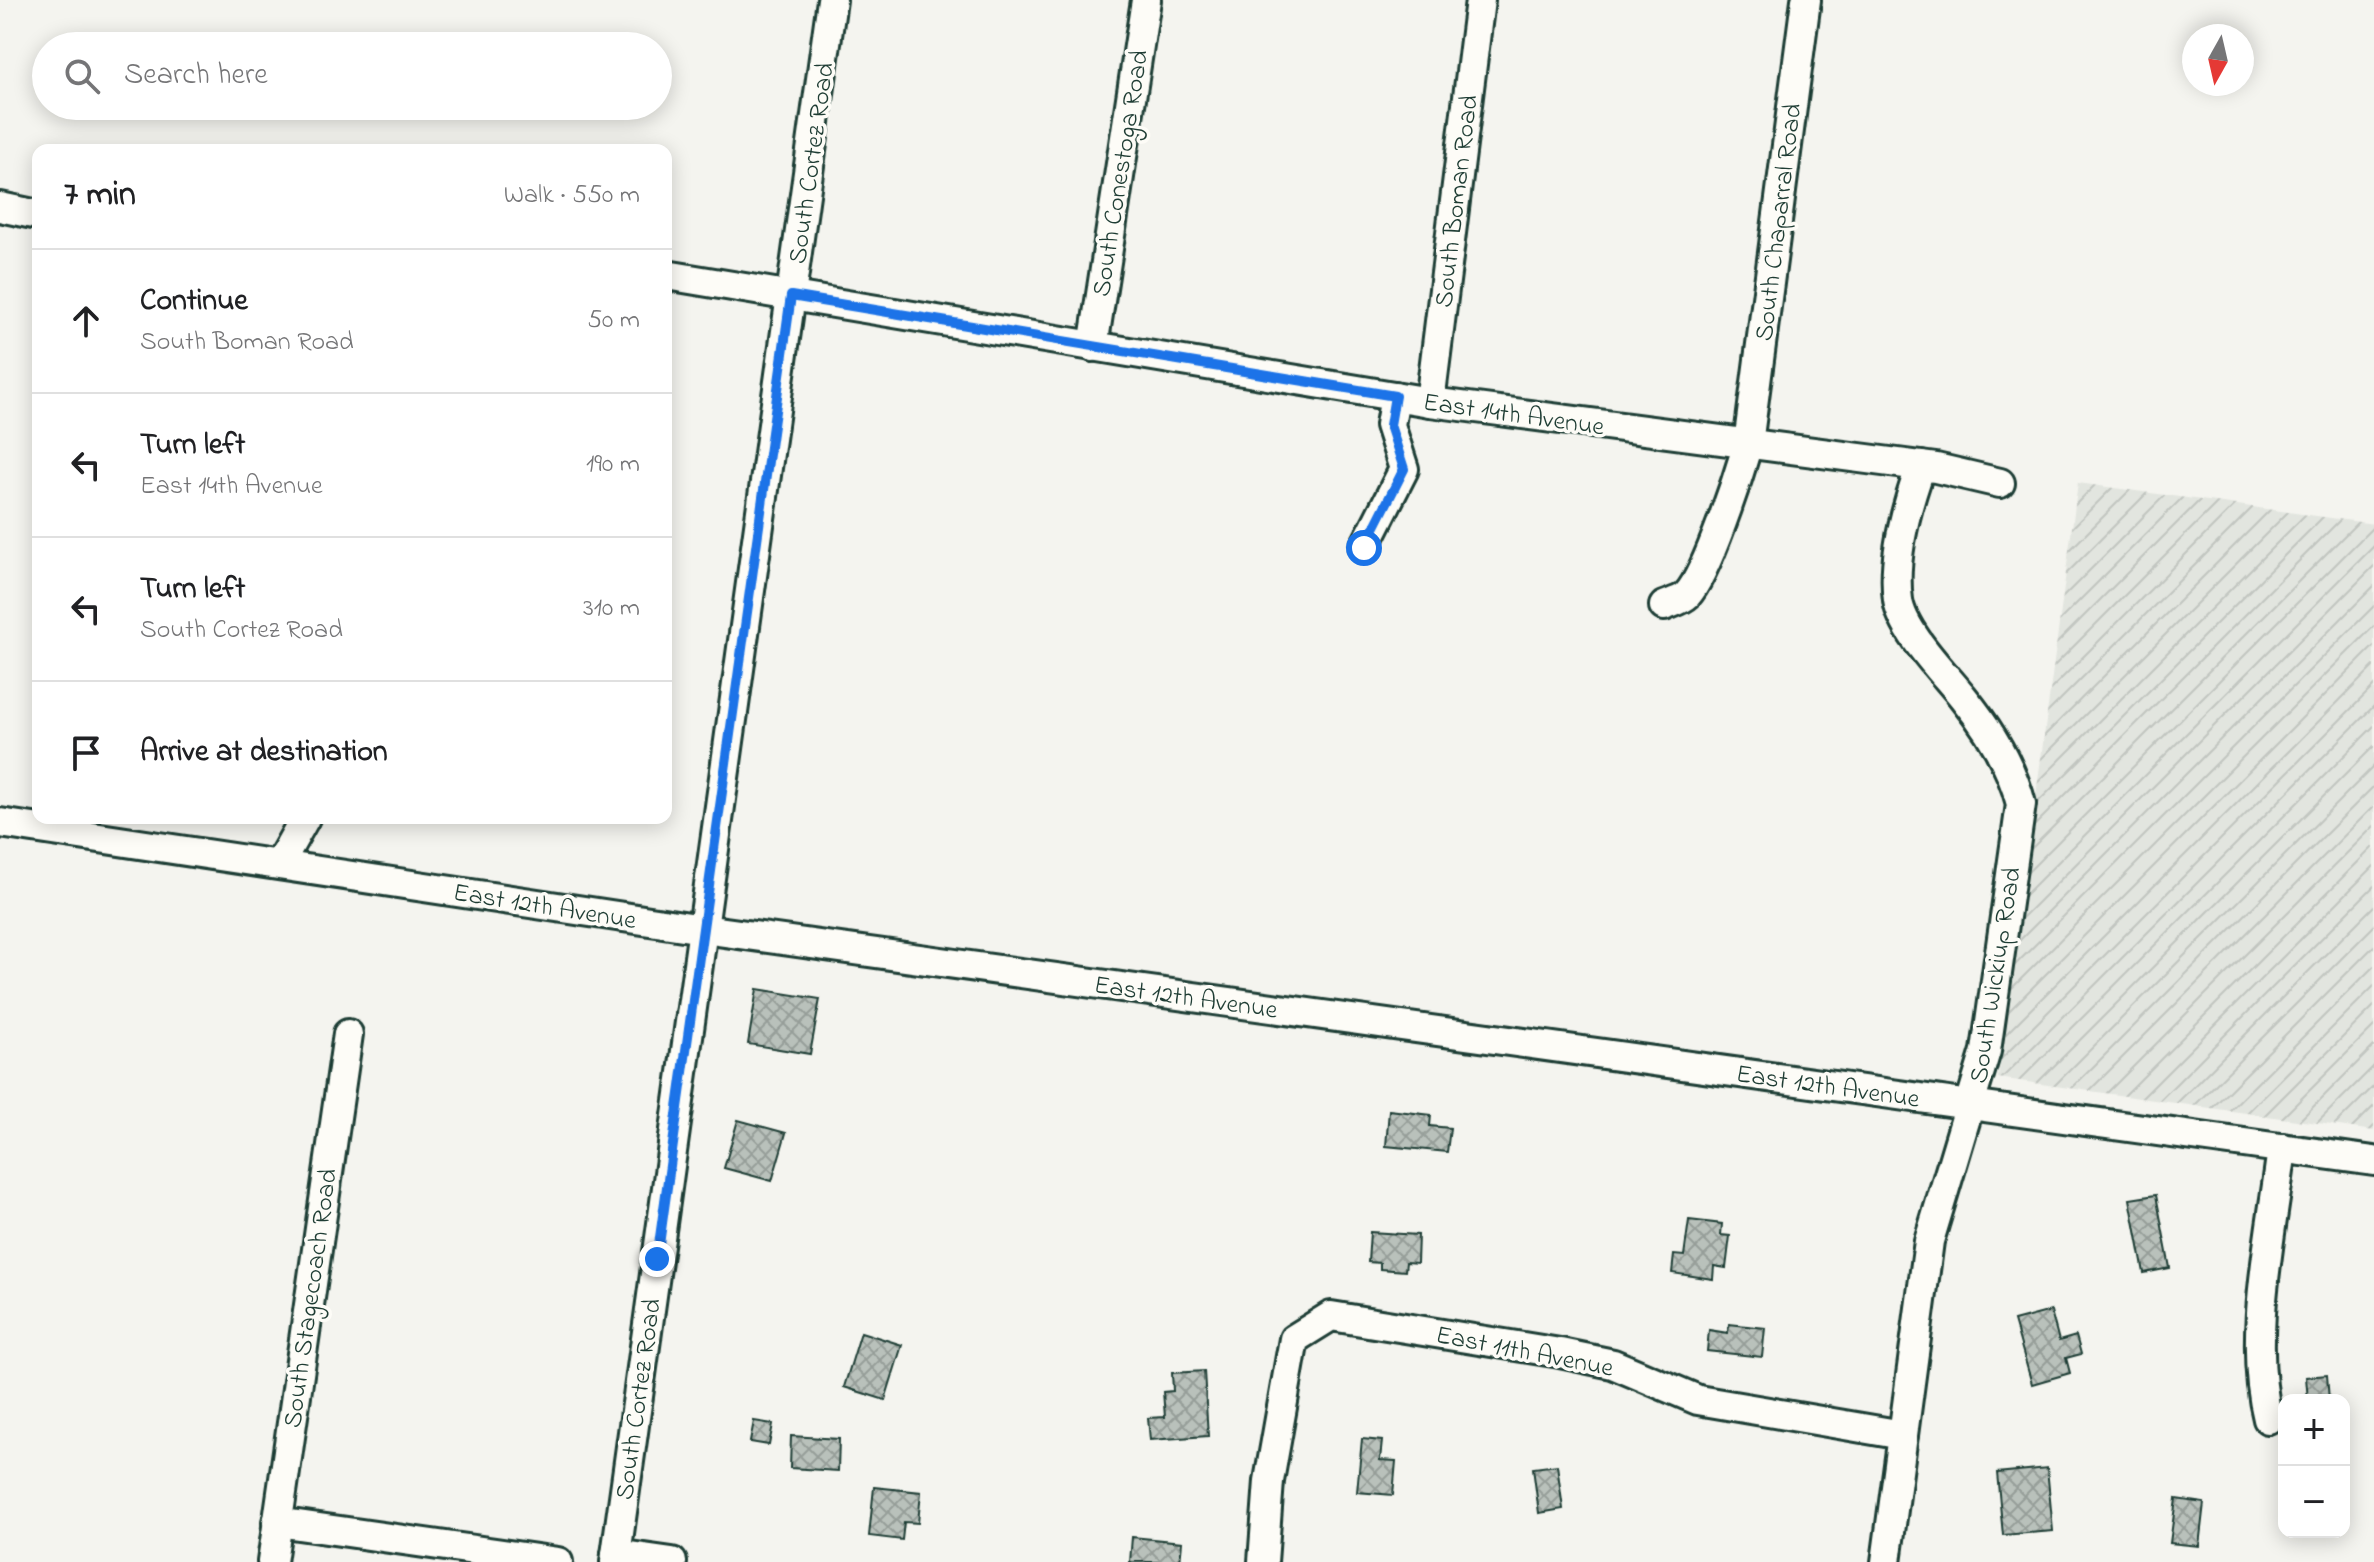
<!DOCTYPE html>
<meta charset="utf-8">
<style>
body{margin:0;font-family:"Indie Flower",sans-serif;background:#f6f6f6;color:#202124}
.controls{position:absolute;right:24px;bottom:24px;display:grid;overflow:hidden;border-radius:16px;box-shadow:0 4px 20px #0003}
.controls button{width:72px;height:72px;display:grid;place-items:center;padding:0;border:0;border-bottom:2px solid #e0e0e0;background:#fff;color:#202124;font:40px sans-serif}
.compass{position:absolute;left:2182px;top:24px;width:72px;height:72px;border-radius:50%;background:#fff;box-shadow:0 4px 20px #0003;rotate:188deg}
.stop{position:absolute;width:24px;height:24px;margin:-18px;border:6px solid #1a73e8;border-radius:50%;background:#fff}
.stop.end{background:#1a73e8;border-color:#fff;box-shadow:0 2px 8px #0008}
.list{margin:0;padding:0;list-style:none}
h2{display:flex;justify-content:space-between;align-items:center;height:104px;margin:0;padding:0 32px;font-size:34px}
h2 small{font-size:26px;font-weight:400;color:#757577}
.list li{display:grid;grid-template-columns:52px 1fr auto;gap:24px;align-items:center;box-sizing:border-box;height:144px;padding:0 32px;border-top:2px solid #e0e0e0}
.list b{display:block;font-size:30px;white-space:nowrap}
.list p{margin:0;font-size:26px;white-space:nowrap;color:#757577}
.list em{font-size:26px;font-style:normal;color:#757577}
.icon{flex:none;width:44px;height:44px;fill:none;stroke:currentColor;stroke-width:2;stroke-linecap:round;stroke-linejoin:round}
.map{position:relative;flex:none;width:2374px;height:1562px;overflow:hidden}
.search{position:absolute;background:#fff;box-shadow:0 4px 20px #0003;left:32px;top:32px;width:640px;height:88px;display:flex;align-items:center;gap:20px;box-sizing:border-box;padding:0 28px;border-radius:44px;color:#757577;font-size:30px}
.panel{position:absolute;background:#fff;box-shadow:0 4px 20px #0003;left:32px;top:144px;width:640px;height:680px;border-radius:16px}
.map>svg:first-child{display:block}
.industrial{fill:url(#industrial-furrows)}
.building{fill:url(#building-cross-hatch);stroke:#1f3d34;stroke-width:2}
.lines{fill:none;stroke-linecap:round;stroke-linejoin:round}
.minor-casing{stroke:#1f3d34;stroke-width:34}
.minor{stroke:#fdfcf7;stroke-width:28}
.route{stroke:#1a73e8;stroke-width:10}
.labels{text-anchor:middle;stroke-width:7;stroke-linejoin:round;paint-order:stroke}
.street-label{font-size:26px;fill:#1f3d34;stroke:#fdfcf7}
</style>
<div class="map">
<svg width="2374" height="1562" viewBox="0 0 2374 1562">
<defs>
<pattern id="industrial-furrows" width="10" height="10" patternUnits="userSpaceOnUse" patternTransform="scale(2)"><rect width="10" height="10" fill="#e2e5df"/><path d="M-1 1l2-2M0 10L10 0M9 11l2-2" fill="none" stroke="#c1c5c0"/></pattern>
<pattern id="building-cross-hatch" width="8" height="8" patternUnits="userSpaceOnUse" patternTransform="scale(2)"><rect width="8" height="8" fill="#b9c1bb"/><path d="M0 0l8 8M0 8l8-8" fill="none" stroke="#969e99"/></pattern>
</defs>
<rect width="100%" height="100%" fill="#f4f4ef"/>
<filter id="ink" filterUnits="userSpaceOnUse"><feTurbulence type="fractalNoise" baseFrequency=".0125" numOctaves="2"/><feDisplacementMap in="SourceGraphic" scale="16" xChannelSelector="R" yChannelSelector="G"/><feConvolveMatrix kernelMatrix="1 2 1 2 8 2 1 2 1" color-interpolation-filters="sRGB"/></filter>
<g filter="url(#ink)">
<polygon class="industrial" points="2078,483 2374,524 2374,1131 1998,1078"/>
<g class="building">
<polygon points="757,989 820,999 810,1054 748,1044"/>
<polygon points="1389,1110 1431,1115 1430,1126 1450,1128 1447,1152 1386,1146"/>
<polygon points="738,1120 786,1133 772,1181 724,1168"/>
<polygon points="2156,1195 2170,1268 2144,1273 2130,1199"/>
<polygon points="1689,1220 1722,1224 1721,1235 1730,1236 1726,1268 1714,1266 1713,1279 1672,1273 1674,1255 1684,1256"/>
<polygon points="1370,1232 1418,1235 1417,1263 1406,1262 1405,1271 1380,1269 1380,1263 1368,1262"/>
<polygon points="2051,1311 2059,1341 2076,1336 2081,1354 2066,1358 2070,1373 2032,1384 2014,1321"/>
<polygon points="1729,1324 1765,1328 1762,1357 1707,1351 1709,1330 1728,1333"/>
<polygon points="861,1332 902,1345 885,1400 844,1387"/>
<polygon points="1204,1371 1208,1436 1150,1440 1148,1418 1165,1417 1163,1392 1173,1391 1172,1373"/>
<polygon points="2327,1375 2329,1400 2308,1400 2306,1377"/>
<polygon points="754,1421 773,1424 769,1445 750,1442"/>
<polygon points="791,1436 839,1439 838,1471 790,1468"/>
<polygon points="1362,1439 1382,1441 1380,1460 1396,1461 1393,1495 1357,1492"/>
<polygon points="1557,1465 1563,1509 1539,1513 1533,1468"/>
<polygon points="2047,1468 2053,1531 2003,1535 1997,1473"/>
<polygon points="874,1487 921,1492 918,1523 904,1522 902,1540 869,1536"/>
<polygon points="2176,1499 2204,1503 2199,1546 2170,1543"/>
<polygon points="1132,1537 1182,1542 1180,1562 1130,1562"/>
</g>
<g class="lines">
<defs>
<g id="minor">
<polyline points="0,207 38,215"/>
<polyline points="666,275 1430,402 1936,468 2000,483"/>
<polyline points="1093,347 1146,0"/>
<polyline points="1430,402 1480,0"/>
<polyline points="1364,548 1404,469 1390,425 1395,396"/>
<path d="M 1664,606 C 1671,603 1682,600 1687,595 C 1707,574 1739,474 1748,444 L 1806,0"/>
<polyline points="0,823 703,929 2374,1161"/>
<polyline points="279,864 305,818"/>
<path d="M 2268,1419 C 2247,1337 2272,1233 2282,1148"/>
<polyline points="277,1522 558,1562"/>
<polyline points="616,1554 672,1562"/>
<polyline points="272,1562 348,1034"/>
<polyline points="615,1562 832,0"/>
<polyline points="1263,1562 1269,1481 1294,1339 1331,1316 1560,1353 1613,1364 1698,1400 1903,1435"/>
<path d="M 1886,1562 L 1929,1241 L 1986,1051 L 2021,804 C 2011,764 1989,729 1963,697 C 1943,672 1902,631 1898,600 C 1892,558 1907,505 1921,466"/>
</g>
</defs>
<use href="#minor" class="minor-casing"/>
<use href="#minor" class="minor"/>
</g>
</g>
<g class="lines" filter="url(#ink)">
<polyline class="route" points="657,1259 791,296 1395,396 1390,425 1404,469 1364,548"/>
</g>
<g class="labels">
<g class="street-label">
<text transform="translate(810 163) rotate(-82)" y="9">South Cortez Road</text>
<text transform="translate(1119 173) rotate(-81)" y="9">South Conestoga Road</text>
<text transform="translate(1455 201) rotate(-83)" y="9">South Boman Road</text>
<text transform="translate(1777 222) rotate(-83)" y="9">South Chaparral Road</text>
<text transform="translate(1514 413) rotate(8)" y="9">East 14th Avenue</text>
<text transform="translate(545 905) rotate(9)" y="9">East 12th Avenue</text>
<text transform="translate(1994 975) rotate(-81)" y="9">South Wickiup Road</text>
<text transform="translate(1186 996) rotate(8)" y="9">East 12th Avenue</text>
<text transform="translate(1828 1085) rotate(8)" y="9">East 12th Avenue</text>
<text transform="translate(309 1298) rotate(-82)" y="9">South Stagecoach Road</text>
<text transform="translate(1525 1350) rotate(11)" y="9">East 11th Avenue</text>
<text transform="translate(637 1399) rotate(-82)" y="9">South Cortez Road</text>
</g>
</g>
</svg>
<div class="controls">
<button>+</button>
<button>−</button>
</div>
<svg class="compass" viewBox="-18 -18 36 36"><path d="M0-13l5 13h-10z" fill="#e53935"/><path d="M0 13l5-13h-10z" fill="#757577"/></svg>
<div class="stop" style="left:1364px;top:548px"></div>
<div class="stop end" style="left:657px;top:1259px"></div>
<div class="search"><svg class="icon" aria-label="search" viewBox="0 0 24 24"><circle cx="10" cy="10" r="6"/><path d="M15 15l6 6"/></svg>Search here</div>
<section class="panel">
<h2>7 min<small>Walk · 550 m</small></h2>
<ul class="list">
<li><svg class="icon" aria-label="ahead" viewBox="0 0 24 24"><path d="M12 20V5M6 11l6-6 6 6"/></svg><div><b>Continue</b><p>South Boman Road</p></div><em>50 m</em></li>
<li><svg class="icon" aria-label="left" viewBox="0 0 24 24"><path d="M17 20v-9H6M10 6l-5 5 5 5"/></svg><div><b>Turn left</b><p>East 14th Avenue</p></div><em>190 m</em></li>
<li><svg class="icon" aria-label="left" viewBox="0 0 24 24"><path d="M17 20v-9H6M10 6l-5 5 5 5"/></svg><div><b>Turn left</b><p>South Cortez Road</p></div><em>310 m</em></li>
<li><svg class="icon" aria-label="arrive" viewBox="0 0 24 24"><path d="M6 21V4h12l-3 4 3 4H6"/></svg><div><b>Arrive at destination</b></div></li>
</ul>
</section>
</div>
